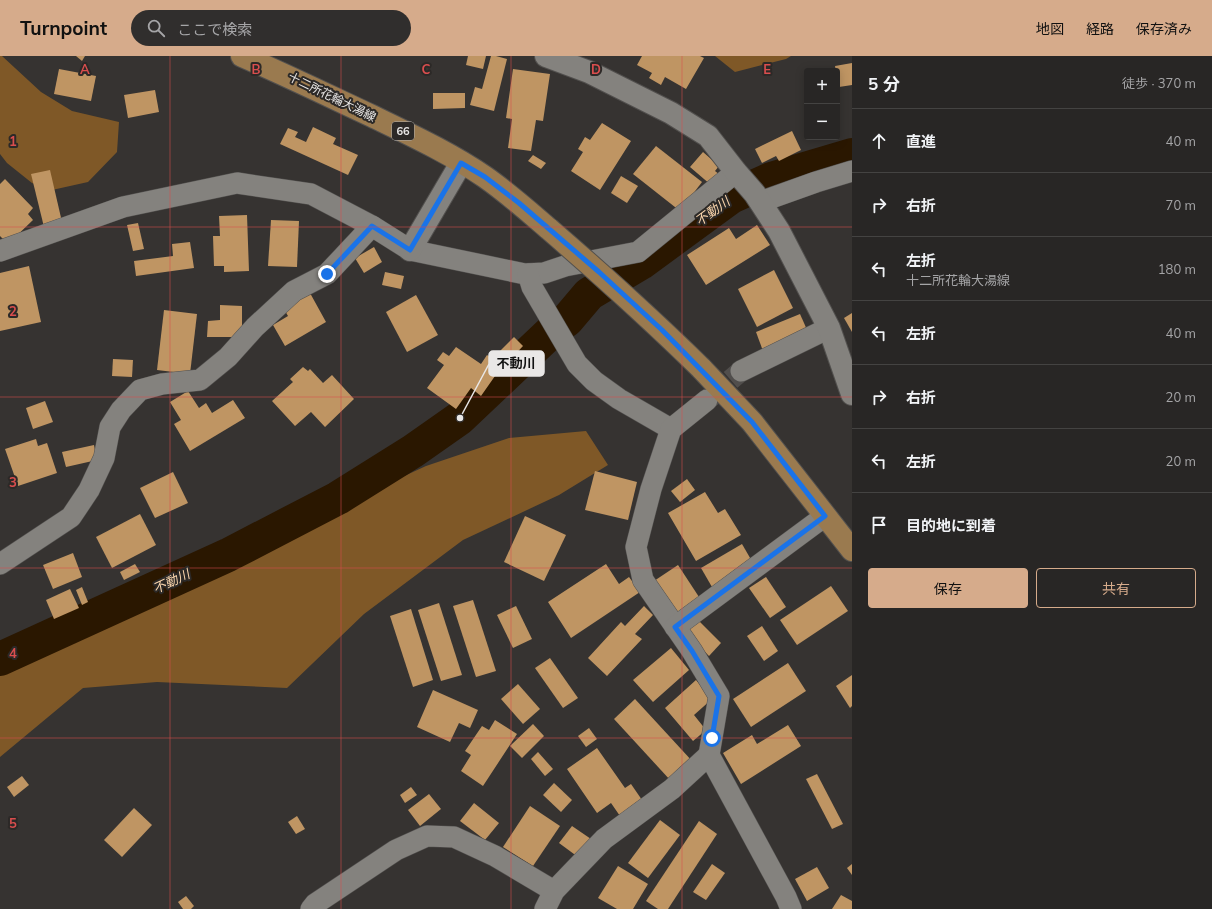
<!DOCTYPE html>
<html lang="ja">
<meta charset="utf-8">
<style>
body{margin:0;font-family:Mulish,"Noto Sans JP",sans-serif;background:#302e2d;color:#f1f3f6}
.controls{position:absolute;right:12px;top:12px;display:grid;overflow:hidden;border-radius:4px;box-shadow:0 2px 10px #0003}
.controls button{width:36px;height:36px;display:grid;place-items:center;padding:0;border:0;border-bottom:1px solid #444342;background:#282625;color:#f1f3f6;font:20px sans-serif}
.stop{position:absolute;width:12px;height:12px;margin:-9px;border:3px solid #1a73e8;border-radius:50%;background:#fff}
.stop.end{background:#1a73e8;border-color:#fff;box-shadow:0 1px 4px #0008}
.list{margin:0;padding:0;list-style:none}
h2{display:flex;justify-content:space-between;align-items:center;height:52px;margin:0;padding:0 16px;font-size:17px}
h2 small{font-size:13px;font-weight:400;color:#a5a5a7}
.list li{display:grid;grid-template-columns:26px 1fr auto;gap:12px;align-items:center;box-sizing:border-box;height:64px;padding:0 16px;border-top:1px solid #444342}
.list b{display:block;font-size:15px;white-space:nowrap}
.list p{margin:0;font-size:13px;white-space:nowrap;color:#a5a5a7}
.list em{font-size:13px;font-style:normal;color:#a5a5a7}
.actions{display:flex;gap:8px;padding:12px 16px}
.actions a{flex:1;padding:9px 0;border:1px solid #d6ab8b;border-radius:4px;text-align:center;font-size:14px;color:#d6ab8b}
.actions .main{background:#d6ab8b;color:#111}
.icon{flex:none;width:22px;height:22px;fill:none;stroke:currentColor;stroke-width:2;stroke-linecap:round;stroke-linejoin:round}
.map{position:relative;flex:none;width:852px;height:853px;overflow:hidden}
header{display:flex;align-items:center;gap:24px;box-sizing:border-box;height:56px;padding:0 20px;background:#d6ab8b;color:#111}
header strong{font-size:19px}
nav{display:flex;gap:22px;margin-inline-start:auto;font-size:14px}
.search{width:280px;height:36px;background:#302e2d;display:flex;align-items:center;gap:10px;box-sizing:border-box;padding:0 14px;border-radius:22px;color:#a5a5a7;font-size:15px}
main{display:flex}
aside{flex:1;background:#282625}
.map>svg:first-child{display:block}
.forest{fill:#7f5827}
.lines{fill:none;stroke-linecap:round;stroke-linejoin:round}
.river{stroke:#2a1700;stroke-width:34}
.building{fill:#bf9563}
.street-tunnel{stroke:#514e4c;stroke-width:21;stroke-dasharray:21 10;stroke-linecap:butt}
.street-casing{stroke:#52504e;stroke-width:22}
.secondary-casing{stroke:#52504e;stroke-width:24}
.primary-casing{stroke:#52504e;stroke-width:24}
.street{stroke:#84827e;stroke-width:21}
.secondary{stroke:#84827e;stroke-width:22}
.primary{stroke:#9a7a4f;stroke-width:22}
.primary-bridge-casing{stroke:#52504e;stroke-width:24;stroke-linecap:butt}
.primary-bridge{stroke:#9a7a4f;stroke-width:22}
.route{stroke:#1a73e8;stroke-width:5}
.grid{fill:none;stroke:#da4e4e;stroke-width:1;stroke-opacity:0.55}
.labels{text-anchor:middle;stroke-width:4;stroke-linejoin:round;paint-order:stroke}
.shield{fill:#2c2927;stroke:#b0aead;stroke-width:1}
.shield-label{font-size:11px;font-weight:bold;fill:#e9e7e6}
.street-label{font-size:12px;fill:#e9e7e6;stroke:#2c2927}
.water-label{font-size:13px;font-style:italic;fill:#fcd7ae;stroke:#2c2927}
.grid-label{font-size:13px;text-anchor:middle;font-weight:bold;fill:#da4e4e;stroke:#2c2927;stroke-width:4;stroke-linejoin:round;paint-order:stroke}
.leader{fill:none;stroke:#e9e7e6;stroke-width:1.5}
.callout-dot{fill:#e9e7e6;stroke:#2c2927;stroke-width:1.5}
.callout{fill:#e9e7e6;stroke:#e9e7e6;stroke-width:1.5}
.callout-label{font-size:13px;text-anchor:middle;font-weight:bold;fill:#111}
</style>
<header>
<strong>Turnpoint</strong>
<div class="search"><svg class="icon" aria-label="search" viewBox="0 0 24 24"><circle cx="10" cy="10" r="6"/><path d="M15 15l6 6"/></svg>ここで検索</div>
<nav><a>地図</a><a>経路</a><a>保存済み</a></nav>
</header>
<main>
<div class="map">
<svg width="852" height="853" viewBox="0 0 852 853">
<rect width="100%" height="100%" fill="#363331"/>
<g class="forest">
<polygon points="0,0 2,0 41,36 72,55 119,66 117,96 88,126 52,134 32,127 7,107 0,98"/>
<polygon points="715,0 791,0 786,3 735,16"/>
<polygon points="586,375 608,409 559,439 463,484 364,558 287,632 157,626 83,632 0,701 0,612 181,528 328,455 426,410 509,382"/>
</g>
<g class="lines">
<polyline class="river" points="0,603 228,499 338,442 413,395 460,362 554,273 567,264 589,238 641,207 731,141 771,123 852,99"/>
</g>
<g class="building">
<polygon points="76,0 85,0 82,5"/>
<polygon points="468,0 486,0 483,13 466,9"/>
<polygon points="491,0 496,0 507,3 494,55 470,49 475,31 482,33"/>
<polygon points="642,0 700,0 704,2 686,33 665,21 661,29 649,22 652,17 637,9"/>
<polygon points="852,7 852,29 839,31 835,10"/>
<polygon points="59,13 96,20 91,45 54,38"/>
<polygon points="513,13 550,18 543,65 536,64 531,95 508,92 512,63 506,62"/>
<polygon points="155,34 159,56 128,62 124,39"/>
<polygon points="433,37 465,37 465,52 433,53"/>
<polygon points="602,67 631,85 600,134 571,115 583,96 578,93 585,81 590,84"/>
<polygon points="313,71 336,82 333,88 358,99 348,119 280,88 288,72 298,76 295,81 306,86"/>
<polygon points="792,75 801,94 779,105 776,100 762,107 755,93"/>
<polygon points="656,90 702,126 680,155 633,118"/>
<polygon points="703,96 719,110 715,115 720,119 711,129 690,111"/>
<polygon points="533,99 546,107 541,113 528,105"/>
<polygon points="50,114 62,166 44,171 31,118"/>
<polygon points="621,120 638,130 627,147 611,137"/>
<polygon points="5,123 33,152 28,158 33,164 8,188 0,180 0,128"/>
<polygon points="247,159 249,215 224,216 224,210 214,210 213,180 220,180 219,160"/>
<polygon points="271,164 299,165 297,211 268,210"/>
<polygon points="138,167 144,193 133,195 127,169"/>
<polygon points="757,169 770,189 706,229 687,199 729,172 736,183"/>
<polygon points="190,186 194,212 136,220 134,205 173,200 172,188"/>
<polygon points="374,191 382,206 364,217 355,202"/>
<polygon points="29,210 41,266 0,275 0,217"/>
<polygon points="774,214 793,252 757,271 738,233"/>
<polygon points="385,216 404,220 401,233 382,229"/>
<polygon points="310,237 326,266 285,290 273,269 288,260 284,253"/>
<polygon points="416,239 438,279 407,296 386,256"/>
<polygon points="220,249 242,250 242,281 207,281 208,265 220,264"/>
<polygon points="164,254 197,258 190,318 157,314"/>
<polygon points="852,257 852,276 844,262"/>
<polygon points="800,258 808,276 763,295 756,276"/>
<polygon points="514,281 523,290 506,308 496,299"/>
<polygon points="456,291 481,308 487,299 502,310 481,340 471,332 456,353 427,332 444,309 437,304 443,296 449,300"/>
<polygon points="113,303 133,304 132,321 112,320"/>
<polygon points="303,311 308,315 310,313 323,327 332,319 354,343 325,371 311,356 295,370 272,345 293,326 290,323"/>
<polygon points="188,335 199,352 206,347 212,357 233,344 245,362 190,395 174,368 181,364 170,346"/>
<polygon points="45,345 53,366 33,373 26,352"/>
<polygon points="36,383 38,390 47,387 57,417 18,430 5,393"/>
<polygon points="94,389 97,404 66,411 62,396"/>
<polygon points="595,415 637,426 628,464 585,454"/>
<polygon points="173,416 188,447 155,462 140,432"/>
<polygon points="687,423 695,434 680,446 671,435"/>
<polygon points="705,436 718,457 725,453 741,479 696,505 668,457"/>
<polygon points="140,458 156,489 112,512 96,481"/>
<polygon points="525,460 566,479 544,525 504,506"/>
<polygon points="742,488 753,507 712,531 701,512"/>
<polygon points="73,497 82,521 53,533 43,509"/>
<polygon points="135,508 140,516 124,524 120,516"/>
<polygon points="606,508 619,528 629,521 640,536 571,582 548,546"/>
<polygon points="678,509 701,544 677,560 654,525"/>
<polygon points="766,521 786,551 770,562 749,532"/>
<polygon points="831,530 848,555 797,589 780,564"/>
<polygon points="82,531 88,546 82,549 76,534"/>
<polygon points="70,533 79,552 54,563 46,544"/>
<polygon points="473,544 496,615 476,621 453,550"/>
<polygon points="439,547 462,619 441,625 418,554"/>
<polygon points="516,550 532,583 513,592 497,559"/>
<polygon points="644,550 653,559 635,578 642,583 607,620 588,602 621,566 625,570"/>
<polygon points="411,553 433,624 413,631 390,560"/>
<polygon points="697,563 721,587 709,600 685,576"/>
<polygon points="762,570 778,595 764,605 747,580"/>
<polygon points="671,592 689,614 653,646 633,624"/>
<polygon points="550,602 578,642 563,652 535,612"/>
<polygon points="788,607 806,635 751,671 733,643"/>
<polygon points="852,619 852,650 850,652 836,630"/>
<polygon points="696,624 712,643 694,659 706,674 693,685 665,652"/>
<polygon points="518,628 540,653 523,668 501,643"/>
<polygon points="433,634 478,654 470,672 459,667 450,686 417,671"/>
<polygon points="635,643 693,706 671,725 614,663"/>
<polygon points="495,664 517,678 483,730 461,715 471,699 465,695 482,670 489,674"/>
<polygon points="533,668 544,680 522,702 510,690"/>
<polygon points="788,669 801,690 741,728 723,697 752,679 757,688"/>
<polygon points="589,672 597,683 586,691 578,680"/>
<polygon points="597,692 625,732 631,728 642,744 620,760 611,747 597,757 567,713"/>
<polygon points="538,696 553,713 545,720 531,703"/>
<polygon points="817,718 843,768 832,773 806,723"/>
<polygon points="22,720 29,729 14,741 7,731"/>
<polygon points="554,727 572,744 561,756 543,739"/>
<polygon points="411,731 417,739 405,747 400,739"/>
<polygon points="429,738 441,753 420,770 408,754"/>
<polygon points="474,747 499,767 485,784 460,765"/>
<polygon points="530,750 560,770 533,810 503,791"/>
<polygon points="134,752 152,769 122,801 104,784"/>
<polygon points="297,760 305,773 296,778 288,766"/>
<polygon points="660,764 680,779 648,822 628,807"/>
<polygon points="699,765 717,778 668,853 658,853 646,845"/>
<polygon points="572,770 591,783 578,801 559,787"/>
<polygon points="712,808 725,817 706,844 693,836"/>
<polygon points="852,808 852,819 847,812"/>
<polygon points="618,810 648,828 633,853 617,853 598,842"/>
<polygon points="817,811 829,832 807,845 795,823"/>
<polygon points="841,839 852,845 852,853 832,853"/>
<polygon points="186,840 194,850 191,853 183,853 178,846"/>
</g>
<g class="lines">
<polyline class="street-tunnel" points="707,344 741,315"/>
<defs>
<g id="street">
<polyline points="760,146 816,126 852,115"/>
<polyline points="0,195 123,151 237,127 311,138 372,170 410,194 525,218 544,217 565,210 638,196 736,116"/>
<polyline points="528,218 532,231 577,308 594,325 619,343 671,373"/>
<polyline points="741,315 829,272"/>
<polyline points="707,344 671,373 651,433 636,491 643,524 692,595 719,640 709,699 786,841 791,853"/>
<polyline points="0,508 71,461 89,434 104,402 110,371 121,354 140,334 162,328 200,324 228,301 255,271 294,235 327,218 372,170"/>
<polyline points="675,571 825,460"/>
<polyline points="311,853 315,848 396,794 427,780 454,781 495,800 554,835"/>
<polyline points="545,853 554,835 604,783 672,733 709,699"/>
</g>
<g id="secondary">
<polyline points="546,0 589,16 671,57 708,80 736,116 755,138 779,175 829,272 852,338"/>
<polyline points="410,194 461,107"/>
</g>
<g id="primary">
<path d="M 242,0 C 286,19 329,40 372,60 C 411,79 450,97 485,121 C 508,137 528,155 549,173"/>
<polyline points="701,312 752,366 852,494"/>
</g>
</defs>
<use href="#street" class="street-casing"/>
<use href="#secondary" class="secondary-casing"/>
<use href="#primary" class="primary-casing"/>
<use href="#street" class="street"/>
<use href="#secondary" class="secondary"/>
<use href="#primary" class="primary"/>
<defs>
<path id="primary-bridge" d="M 549,173 C 601,218 652,264 701,312"/>
</defs>
<use href="#primary-bridge" class="primary-bridge-casing"/>
<use href="#primary-bridge" class="primary-bridge"/>
</g>
<g class="lines">
<polyline class="route" points="327,218 372,170 410,194 461,107 485,121 519,147 599,216 662,274 752,366 825,460 675,571 692,595 719,640 712,682"/>
</g>
<path class="grid" d="M 170,0 L 170,853M 341,0 L 341,853M 511,0 L 511,853M 682,0 L 682,853M 0,171 L 852,171M 0,341 L 852,341M 0,512 L 852,512M 0,682 L 852,682"/>
<g class="labels">
<rect class="shield" x="392" y="66" width="22" height="18" rx="3"/>
<g class="shield-label">
<text x="403" y="79">66</text>
</g>
<g class="street-label">
<text transform="translate(332 41) rotate(26)" y="4">十二所花輪大湯線</text>
</g>
<g class="water-label">
<text transform="translate(712 155) rotate(-36)" y="5">不動川</text>
<text transform="translate(171 525) rotate(-25)" y="5">不動川</text>
</g>
</g>
<g class="grid-label">
<text x="85" y="18">A</text>
<text x="256" y="18">B</text>
<text x="426" y="18">C</text>
<text x="596" y="18">D</text>
<text x="767" y="18">E</text>
<text x="13" y="90">1</text>
<text x="13" y="260">2</text>
<text x="13" y="431">3</text>
<text x="13" y="602">4</text>
<text x="13" y="772">5</text>
</g>
<path class="leader" d="M460 362L489 308"/>
<circle class="callout-dot" cx="460" cy="362" r="4"/>
<rect class="callout" x="489" y="295" width="55" height="25" rx="4"/>
<g class="callout-label">
<text x="516" y="312">不動川</text>
</g>
</svg>
<div class="controls">
<button>+</button>
<button>−</button>
</div>
<div class="stop" style="left:712px;top:682px"></div>
<div class="stop end" style="left:327px;top:218px"></div>
</div>
<aside>
<h2>5 分<small>徒歩 · 370 m</small></h2>
<ul class="list">
<li><svg class="icon" aria-label="ahead" viewBox="0 0 24 24"><path d="M12 20V5M6 11l6-6 6 6"/></svg><div><b>直進</b></div><em>40 m</em></li>
<li><svg class="icon" aria-label="right" viewBox="0 0 24 24"><path d="M7 20v-9h11M14 6l5 5-5 5"/></svg><div><b>右折</b></div><em>70 m</em></li>
<li><svg class="icon" aria-label="left" viewBox="0 0 24 24"><path d="M17 20v-9H6M10 6l-5 5 5 5"/></svg><div><b>左折</b><p>十二所花輪大湯線</p></div><em>180 m</em></li>
<li><svg class="icon" aria-label="left" viewBox="0 0 24 24"><path d="M17 20v-9H6M10 6l-5 5 5 5"/></svg><div><b>左折</b></div><em>40 m</em></li>
<li><svg class="icon" aria-label="right" viewBox="0 0 24 24"><path d="M7 20v-9h11M14 6l5 5-5 5"/></svg><div><b>右折</b></div><em>20 m</em></li>
<li><svg class="icon" aria-label="left" viewBox="0 0 24 24"><path d="M17 20v-9H6M10 6l-5 5 5 5"/></svg><div><b>左折</b></div><em>20 m</em></li>
<li><svg class="icon" aria-label="arrive" viewBox="0 0 24 24"><path d="M6 21V4h12l-3 4 3 4H6"/></svg><div><b>目的地に到着</b></div></li>
</ul>
<div class="actions"><a class="main">保存</a><a>共有</a></div>
</aside>
</main>
